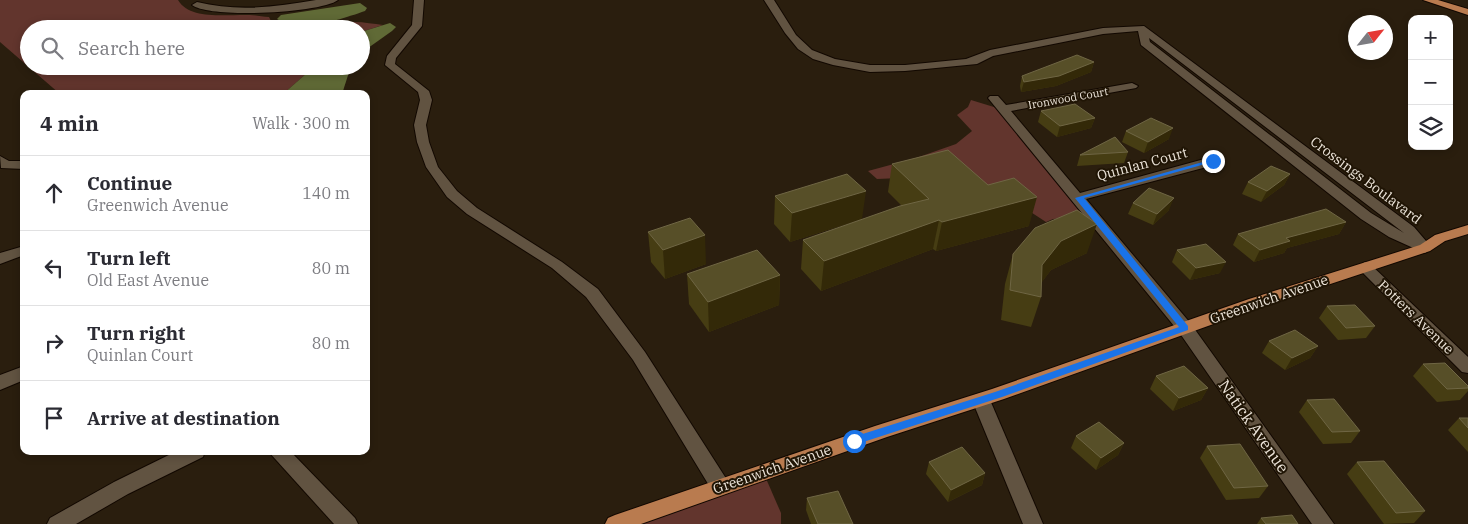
<!DOCTYPE html>
<meta charset="utf-8">
<style>
body{margin:0;font-family:"IBM Plex Serif",serif;background:#f2f2f3;color:#2b2b33}
.controls{position:absolute;right:15px;top:15px;display:grid;overflow:hidden;border-radius:10px;box-shadow:0 2px 8px #0003}
.controls button{width:45px;height:45px;display:grid;place-items:center;padding:0;border:0;border-bottom:1px solid #e1e1e2;background:#fff;color:#2b2b33;font:25px sans-serif}
.compass{position:absolute;left:1348px;top:15px;width:45px;height:45px;border-radius:50%;background:#fff;box-shadow:0 2px 8px #0003;rotate:59deg}
.stop{position:absolute;width:15px;height:15px;margin:-11px;border:4px solid #1a73e8;border-radius:50%;background:#fff}
.stop.end{background:#1a73e8;border-color:#fff;box-shadow:0 1px 5px #0008}
.list{margin:0;padding:0;list-style:none}
h2{display:flex;justify-content:space-between;align-items:center;height:65px;margin:0;padding:0 20px;font-size:21px}
h2 small{font-size:16px;font-weight:400;color:#7c7c81}
.list li{display:grid;grid-template-columns:32px 1fr auto;gap:15px;align-items:center;box-sizing:border-box;height:75px;padding:0 20px;border-top:1px solid #e1e1e2}
.list b{display:block;font-size:19px;white-space:nowrap}
.list p{margin:0;font-size:16px;white-space:nowrap;color:#7c7c81}
.list em{font-size:16px;font-style:normal;color:#7c7c81}
.icon{flex:none;width:28px;height:28px;fill:none;stroke:currentColor;stroke-width:2;stroke-linecap:round;stroke-linejoin:round}
.map{position:relative;flex:none;width:1468px;height:524px;overflow:hidden}
.search{position:absolute;background:#fff;box-shadow:0 2px 8px #0003;left:20px;top:20px;width:350px;height:55px;display:flex;align-items:center;gap:12px;box-sizing:border-box;padding:0 18px;border-radius:28px;color:#7c7c81;font-size:19px}
.panel{position:absolute;background:#fff;box-shadow:0 2px 8px #0003;left:20px;top:90px;width:350px;height:365px;border-radius:10px}
.map>svg:first-child{display:block}
.green{fill:#62352d}
.water{fill:#606a36}
.lines{fill:none;stroke-linecap:round;stroke-linejoin:round}
.minor-casing{stroke:#120800;stroke-width:2}
.major-casing{stroke:#120800;stroke-width:2}
.minor{fill:#615341;fill-rule:evenodd}
.major{fill:#b97b4f;fill-rule:evenodd}
.wall{fill:#463d13}
.shaded-wall{fill:#332908}
.building{fill:#574f28;stroke:#6f6644}
.route{fill:#1a73e8}
.labels{text-anchor:middle;stroke-width:4;stroke-linejoin:round;paint-order:stroke}
.far-street-label{font-size:11px;fill:#ece4d9;stroke:#201505}
.street-label{font-size:14px;fill:#ece4d9;stroke:#201505}
.near-street-label{font-size:16px;fill:#ece4d9;stroke:#201505}
</style>
<div class="map">
<svg width="1468" height="524" viewBox="0 0 1468 524">
<rect width="100%" height="100%" fill="#2a1e0e"/>
<g class="green">
<path d="M 0,0 L 178,0 C 190,21 230,14 250,15 C 256,15 262,17 269,17 L 271,21 C 299,31 326,23 355,22 C 364,22 374,24 383,25 L 361,32 L 361,29 L 29,29 L 29,66 L 315,66 L 283,94 L 60,94 L 0,42 Z"/>
<polygon points="971,100 1007,111 1095,216 1053,219 1046,222 1023,207 900,178 877,179 868,171 916,158 956,144 972,131 957,115 968,107"/>
<polygon points="764,474 781,513 781,524 636,524"/>
</g>
<g class="water">
<path d="M 360,3 L 367,8 L 365,11 C 342,19 298,34 277,19 L 281,15 Z"/>
<polygon points="390,23 396,27 392,31 361,53 361,32"/>
<polygon points="315,66 351,66 342,94 283,94"/>
</g>
<g class="lines">
<defs>
<g id="minor">
<path d="M 316,0 L 338,0 C 322,13 210,19 192,5 L 197,2 C 237,12 276,7 316,0 Z"/>
<polygon points="414,0 424,0 422,26 396,58 395,64 429,91 432,100 426,125 429,142 438,167 457,191 477,208 562,262 598,289 645,352 727,480 730,486 727,492 720,494 713,492 633,360 586,297 552,268 467,214 447,197 426,167 417,142 414,125 420,100 418,92 385,65 387,56 412,25"/>
<path d="M 764,0 L 774,0 L 796,35 L 812,50 L 835,59 L 870,65 L 905,65 L 966,59 L 990,50 L 1103,28 L 1144,26 L 1414,227 L 1432,248 L 1425,253 L 1420,251 L 1389,237 L 1361,219 L 1141,45 L 1138,31 L 1103,34 L 993,56 L 977,64 L 905,71 L 870,72 L 833,65 L 813,59 L 798,49 L 785,33 ZM 1149,38 L 1157,44 L 1404,233 L 1371,213 L 1150,42 Z"/>
<polygon points="1132,83 1138,86 1136,88 1011,111 1080,193 1208,158 1218,158 1219,161 1218,164 1086,199 1191,324 1334,524 1312,524 1179,332 988,98 990,96 998,96 1006,105"/>
<polygon points="0,156 9,161 24,161 24,169 1,168"/>
<polygon points="24,246 24,255 0,264 0,253"/>
<polygon points="1365,262 1370,264 1468,357 1468,373 1462,372 1357,267"/>
<polygon points="24,366 24,380 0,390 0,375"/>
<polygon points="981,393 987,395 990,400 1043,524 1023,524 972,400 975,395"/>
<polygon points="177,451 205,451 203,457 128,494 76,524 47,524 50,518 114,482"/>
<polygon points="268,451 290,451 355,518 358,524 334,524"/>
</g>
<g id="major">
<polygon points="1423,0 1438,0 1468,9 1468,15"/>
<polygon points="1468,225 1468,234 1445,241 1430,251 1261,307 1004,399 887,437 641,524 605,524 608,518 615,515 875,426 992,389 1249,299 1420,245 1435,235"/>
</g>
</defs>
<use href="#minor" class="minor-casing"/>
<use href="#major" class="major-casing"/>
<use href="#minor" class="minor"/>
<use href="#major" class="major"/>
</g>
<g class="wall">
<polygon points="1094,62 1091,72 1056,86 1021,92 1020,86 1022,76"/>
<polygon points="1041,111 1095,118 1091,128 1057,137 1038,122"/>
<polygon points="1126,131 1169,139 1144,153 1122,142"/>
<polygon points="1128,152 1124,163 1077,166 1080,155"/>
<polygon points="892,164 1029,226 936,251 933,249 821,291 801,269 803,240 902,206 888,192"/>
<polygon points="1290,174 1284,185 1261,202 1242,194 1248,182"/>
<polygon points="775,196 862,219 790,242 774,224"/>
<polygon points="1133,203 1169,210 1153,225 1128,214"/>
<polygon points="1346,222 1339,234 1287,248 1284,253 1254,262 1233,245 1238,234"/>
<polygon points="648,232 706,264 665,279 651,262"/>
<polygon points="1177,250 1220,273 1190,280 1172,262"/>
<polygon points="1087,253 1051,270 1041,283 1041,297 1031,327 1001,320 1005,284 1013,254"/>
<polygon points="687,274 780,275 779,305 709,332 689,304"/>
<polygon points="1327,306 1375,326 1366,338 1338,340 1319,318"/>
<polygon points="1269,341 1318,346 1310,358 1285,370 1262,353"/>
<polygon points="1423,364 1468,386 1468,391 1460,400 1437,402 1413,376"/>
<polygon points="1156,376 1208,388 1201,400 1173,411 1150,389"/>
<polygon points="1307,400 1360,431 1351,443 1323,444 1299,412"/>
<polygon points="1459,418 1468,418 1468,452 1448,430"/>
<polygon points="1076,436 1124,443 1118,455 1096,470 1071,448"/>
<polygon points="1207,446 1268,486 1259,498 1226,500 1200,458"/>
<polygon points="929,462 985,473 982,485 948,502 926,474"/>
<polygon points="1357,462 1425,511 1414,523 1384,524 1347,474"/>
<polygon points="807,498 853,524 811,524 806,510"/>
<polygon points="1261,518 1298,524 1257,524"/>
</g>
<g class="shaded-wall">
<polygon points="1094,62 1091,72 1056,86 1021,92 1024,82"/>
<polygon points="1095,118 1091,128 1057,137 1060,126"/>
<polygon points="1173,128 1169,139 1144,153 1148,142"/>
<polygon points="1290,174 1284,185 1261,202 1267,191"/>
<polygon points="866,191 862,219 790,242 792,213"/>
<polygon points="1037,197 1029,226 936,251 942,222"/>
<polygon points="1174,198 1169,210 1153,225 1157,214"/>
<polygon points="939,220 933,249 821,291 824,261"/>
<polygon points="1346,222 1339,234 1287,248 1284,253 1254,262 1260,250 1286,238"/>
<polygon points="1097,224 1087,253 1051,270 1033,294 1042,265 1061,241"/>
<polygon points="705,235 706,264 665,279 663,250"/>
<polygon points="1226,262 1220,273 1190,280 1196,268"/>
<polygon points="780,275 779,305 709,332 708,302"/>
<polygon points="1318,346 1310,358 1285,370 1292,358"/>
<polygon points="1208,388 1201,400 1173,411 1179,398"/>
<polygon points="1124,443 1118,455 1096,470 1101,458"/>
<polygon points="985,473 982,485 948,502 951,490"/>
</g>
<g class="building">
<polygon points="1077,55 1094,62 1059,76 1024,82 1022,76"/>
<polygon points="1075,104 1095,118 1060,126 1041,111"/>
<polygon points="1151,118 1173,128 1148,142 1126,131"/>
<polygon points="1115,137 1128,152 1080,155"/>
<polygon points="948,150 988,185 1014,178 1037,197 942,222 939,220 824,261 803,240 900,206 929,199 892,164"/>
<polygon points="1271,166 1290,174 1267,191 1248,182"/>
<polygon points="847,174 866,191 792,213 775,196"/>
<polygon points="1149,188 1174,198 1157,214 1133,203"/>
<polygon points="1326,209 1346,222 1286,238 1290,241 1260,250 1238,234"/>
<polygon points="1077,210 1097,224 1061,241 1042,265 1041,297 1010,290 1013,254 1035,228"/>
<polygon points="690,218 705,235 663,250 648,232"/>
<polygon points="1206,244 1226,262 1196,268 1177,250"/>
<polygon points="757,250 780,275 708,302 687,274"/>
<polygon points="1355,305 1375,326 1346,328 1327,306"/>
<polygon points="1295,330 1318,346 1292,358 1269,341"/>
<polygon points="1445,363 1468,386 1468,388 1447,389 1423,364"/>
<polygon points="1184,366 1208,388 1179,398 1156,376"/>
<polygon points="1334,399 1360,431 1332,432 1307,400"/>
<polygon points="1459,418 1468,418 1468,428"/>
<polygon points="1099,422 1124,443 1101,458 1076,436"/>
<polygon points="1240,444 1268,486 1234,488 1207,446"/>
<polygon points="962,447 985,473 951,490 929,462"/>
<polygon points="1384,461 1425,511 1396,513 1357,462"/>
<polygon points="838,491 853,524 818,524 807,498"/>
<polygon points="1292,515 1298,524 1266,524 1261,518"/>
</g>
<polygon class="route" points="1210,160 1216,161 1084,198 1188,326 1188,330 1002,397 854,445 850,444 850,438 995,392 1179,327 1075,198"/>
<g class="labels">
<g class="far-street-label">
<text transform="translate(1068 98) rotate(-10)" y="4">Ironwood Court</text>
</g>
<g class="street-label">
<text transform="translate(1142 164) rotate(-15)" y="5">Quinlan Court</text>
<text transform="translate(1366 180) rotate(37)" y="5">Crossings Boulavard</text>
<text transform="translate(1269 299) rotate(-19)" y="5">Greenwich Avenue</text>
<text transform="translate(1416 317) rotate(44)" y="5">Potters Avenue</text>
<text transform="translate(772 469) rotate(-19)" y="5">Greenwich Avenue</text>
</g>
<g class="near-street-label">
<text transform="translate(1254 426) rotate(55)" y="6">Natick Avenue</text>
</g>
</g>
</svg>
<div class="controls">
<button>+</button>
<button>−</button>
<button><svg class="icon" aria-label="layers" viewBox="0 0 24 24"><path d="M12 4l9 5-9 5-9-5zM3 14l9 5 9-5"/></svg></button>
</div>
<svg class="compass" viewBox="-18 -18 36 36"><path d="M0-13l5 13h-10z" fill="#e53935"/><path d="M0 13l5-13h-10z" fill="#7c7c81"/></svg>
<div class="stop" style="left:854px;top:441px"></div>
<div class="stop end" style="left:1213px;top:161px"></div>
<div class="search"><svg class="icon" aria-label="search" viewBox="0 0 24 24"><circle cx="10" cy="10" r="6"/><path d="M15 15l6 6"/></svg>Search here</div>
<section class="panel">
<h2>4 min<small>Walk · 300 m</small></h2>
<ul class="list">
<li><svg class="icon" aria-label="ahead" viewBox="0 0 24 24"><path d="M12 20V5M6 11l6-6 6 6"/></svg><div><b>Continue</b><p>Greenwich Avenue</p></div><em>140 m</em></li>
<li><svg class="icon" aria-label="left" viewBox="0 0 24 24"><path d="M17 20v-9H6M10 6l-5 5 5 5"/></svg><div><b>Turn left</b><p>Old East Avenue</p></div><em>80 m</em></li>
<li><svg class="icon" aria-label="right" viewBox="0 0 24 24"><path d="M7 20v-9h11M14 6l5 5-5 5"/></svg><div><b>Turn right</b><p>Quinlan Court</p></div><em>80 m</em></li>
<li><svg class="icon" aria-label="arrive" viewBox="0 0 24 24"><path d="M6 21V4h12l-3 4 3 4H6"/></svg><div><b>Arrive at destination</b></div></li>
</ul>
</section>
</div>
